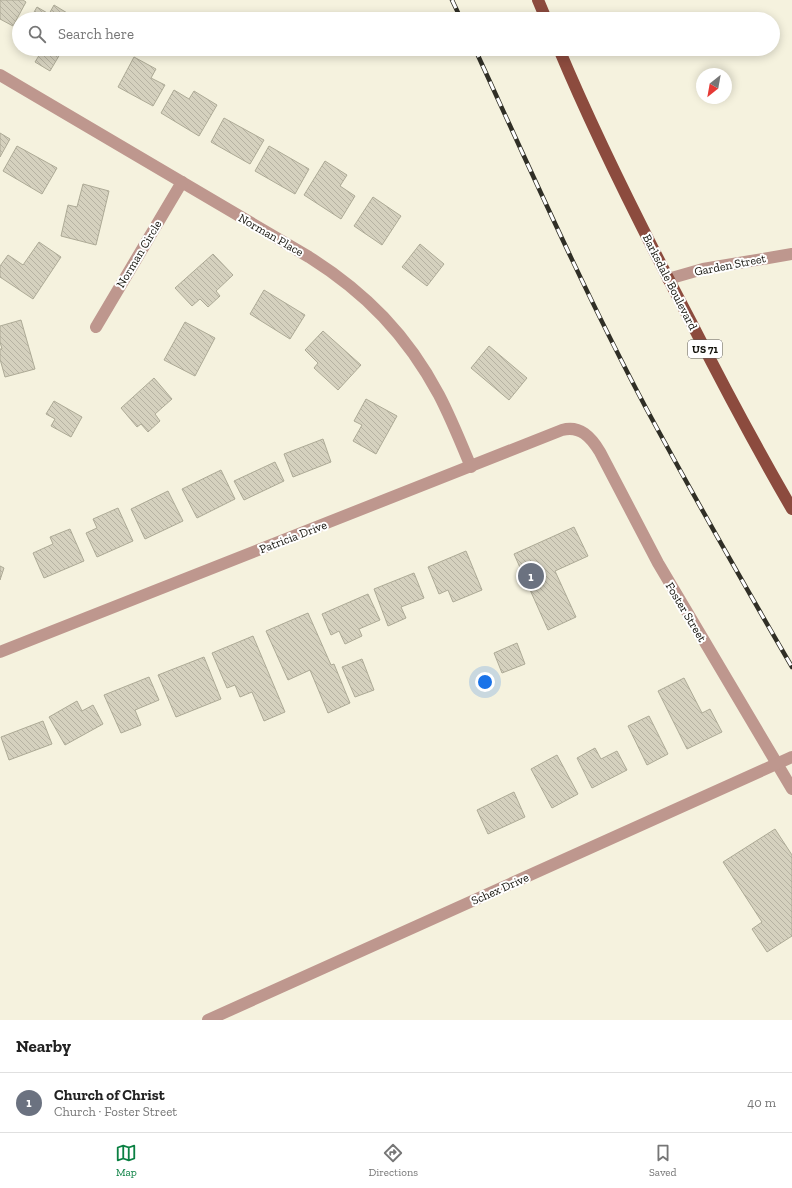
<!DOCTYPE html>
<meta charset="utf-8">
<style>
body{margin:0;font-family:"Zilla Slab",serif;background:#f6f6f6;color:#222}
.compass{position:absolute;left:696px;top:68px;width:36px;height:36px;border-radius:50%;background:#fff;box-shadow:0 2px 10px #0003;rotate:211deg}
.you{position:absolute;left:485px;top:682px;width:14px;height:14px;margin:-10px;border:3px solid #fff;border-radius:50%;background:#1a73e8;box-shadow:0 0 0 6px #1a73e833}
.badge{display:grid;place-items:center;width:26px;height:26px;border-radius:50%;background:#0b8043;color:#fff;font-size:13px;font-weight:700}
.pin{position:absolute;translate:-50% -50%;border:2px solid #fff;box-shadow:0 1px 4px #0006}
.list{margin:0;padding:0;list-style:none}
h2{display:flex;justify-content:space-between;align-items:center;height:52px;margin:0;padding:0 16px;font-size:17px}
h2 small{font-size:13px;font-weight:400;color:#767676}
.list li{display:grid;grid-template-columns:26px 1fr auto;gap:12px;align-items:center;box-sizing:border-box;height:60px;padding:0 16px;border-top:1px solid #e0e0e0}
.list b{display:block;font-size:15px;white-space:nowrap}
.list p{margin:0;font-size:13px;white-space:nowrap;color:#767676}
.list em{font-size:13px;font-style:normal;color:#767676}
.icon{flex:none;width:22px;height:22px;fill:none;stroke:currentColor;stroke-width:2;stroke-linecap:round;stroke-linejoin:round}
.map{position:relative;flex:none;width:792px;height:1020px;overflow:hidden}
.search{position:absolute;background:#fff;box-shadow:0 2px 10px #0003;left:12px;right:12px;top:12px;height:44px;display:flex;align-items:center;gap:10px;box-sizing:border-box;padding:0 14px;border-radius:22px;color:#767676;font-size:15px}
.sheet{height:112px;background:#fff}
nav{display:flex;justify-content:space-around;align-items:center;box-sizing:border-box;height:56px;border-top:1px solid #e0e0e0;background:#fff;font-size:11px;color:#767676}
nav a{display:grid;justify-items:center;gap:2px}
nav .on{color:#0b8043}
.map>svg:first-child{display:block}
.building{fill:url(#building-back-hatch);stroke:#adaa96}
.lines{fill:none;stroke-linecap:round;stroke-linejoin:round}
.minor{stroke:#be978e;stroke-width:12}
.major{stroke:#8c4b3e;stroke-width:12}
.rail-casing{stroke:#302f26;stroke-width:4.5}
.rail{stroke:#fff;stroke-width:3;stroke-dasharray:9;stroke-linecap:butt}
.labels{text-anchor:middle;stroke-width:4;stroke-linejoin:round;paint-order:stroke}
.shield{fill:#fff;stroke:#5a5954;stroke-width:1}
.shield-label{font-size:11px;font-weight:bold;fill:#13120b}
.street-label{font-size:12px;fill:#13120b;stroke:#fff}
</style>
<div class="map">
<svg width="792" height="1020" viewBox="0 0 792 1020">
<defs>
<pattern id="building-back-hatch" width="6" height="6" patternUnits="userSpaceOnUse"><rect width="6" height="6" fill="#d5d1be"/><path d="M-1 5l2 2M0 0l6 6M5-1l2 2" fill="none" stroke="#b6b2a2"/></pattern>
</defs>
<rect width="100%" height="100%" fill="#f5f2de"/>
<g class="building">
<polygon points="0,0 23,0 26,2 13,26 0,19"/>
<polygon points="54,5 77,19 30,19 37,7 49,14"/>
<polygon points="43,49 63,49 50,71 35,62"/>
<polygon points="134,57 156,69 151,78 165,85 153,106 118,87"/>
<polygon points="174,90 189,99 194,91 217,105 199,136 161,113"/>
<polygon points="224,118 264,140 250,164 211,142"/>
<polygon points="0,133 10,139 0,157"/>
<polygon points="17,146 57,168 42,194 3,171"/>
<polygon points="269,146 309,169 295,194 255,171"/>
<polygon points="325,161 347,175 340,186 355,196 341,219 304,195"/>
<polygon points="83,184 109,191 96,245 61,236 68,205 77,207"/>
<polygon points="373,197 401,216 382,245 354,226"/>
<polygon points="39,242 61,257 33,299 0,277 0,266 8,255 23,265"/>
<polygon points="420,244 444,264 427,286 402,267"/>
<polygon points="213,254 233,275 216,291 220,296 208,307 200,299 192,306 175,288"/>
<polygon points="264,290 305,315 290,339 250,314"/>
<polygon points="21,320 35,369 5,377 0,359 0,349 2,349 0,342 0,326"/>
<polygon points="185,322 215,338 195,376 164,360"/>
<polygon points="323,331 361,365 338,390 314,368 318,363 305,350"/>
<polygon points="489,346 527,378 509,400 471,368"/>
<polygon points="154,378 172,399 155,414 160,421 148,432 141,424 137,427 121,408"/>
<polygon points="366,399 397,416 376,454 353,441 362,425 354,421"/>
<polygon points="54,401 82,417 71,437 51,426 55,419 46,414"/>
<polygon points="323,439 331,462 293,477 284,454"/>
<polygon points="275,462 284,481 244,500 234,481"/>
<polygon points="221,470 235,499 197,518 182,489"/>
<polygon points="168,491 183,521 145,539 131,509"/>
<polygon points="118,508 133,541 97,557 86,533 97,528 93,519"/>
<polygon points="574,527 588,556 555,571 576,617 548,630 514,554"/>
<polygon points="70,529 84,561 44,578 33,553 53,544 50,537"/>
<polygon points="466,551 482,590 453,602 448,590 439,594 428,567"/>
<polygon points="0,566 4,568 0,580"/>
<polygon points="414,573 424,598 401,607 406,618 388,626 374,589"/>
<polygon points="368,594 380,620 359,629 362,636 345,644 339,631 331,635 322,614"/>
<polygon points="308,613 331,665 334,664 350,703 328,713 310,670 288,680 266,631"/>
<polygon points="253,636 285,712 264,721 252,692 240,697 235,685 227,688 212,653"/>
<polygon points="517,643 525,664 502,673 494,653"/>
<polygon points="204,657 221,699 176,717 158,675"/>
<polygon points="362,659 374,690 355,697 342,667"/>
<polygon points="149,677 159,700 135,710 141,725 121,733 104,695"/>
<polygon points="684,678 702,713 710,709 722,732 687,749 658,691"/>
<polygon points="77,701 82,711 93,705 103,724 65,745 49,717"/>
<polygon points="649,716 668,754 647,765 628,726"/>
<polygon points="43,721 52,744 9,760 1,737"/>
<polygon points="595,748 601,759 617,751 627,770 592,788 577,758"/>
<polygon points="557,755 578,794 552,808 531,769"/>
<polygon points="514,792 525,817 488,834 477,810"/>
<polygon points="775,829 792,855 792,936 767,952 752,929 762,922 723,862"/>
</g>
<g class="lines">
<g class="minor">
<path d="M 0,75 L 309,257 C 366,293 407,335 439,395 C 451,418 461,443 471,467"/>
<polyline points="668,279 703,269 792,254"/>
<polyline points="96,327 182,182"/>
<path d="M 0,652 L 562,430 C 580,425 591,437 600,452 L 658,563 L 792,789"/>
<polyline points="208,1020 792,757"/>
</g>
<g class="major">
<polyline points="538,0 546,19"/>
<path d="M 559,49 C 598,142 644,233 691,322 C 723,385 756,447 792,509"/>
</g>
<defs>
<g id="rail">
<polyline points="452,0 461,19"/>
<path d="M 475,49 C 530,169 584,291 646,408 C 693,495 742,581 792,667"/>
</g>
</defs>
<use href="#rail" class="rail-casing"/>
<use href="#rail" class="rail"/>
</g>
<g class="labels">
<rect class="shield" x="688" y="340" width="34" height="18" rx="3"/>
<g class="shield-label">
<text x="705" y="353">US 71</text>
</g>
<g class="street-label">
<text transform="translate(271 235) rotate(30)" y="4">Norman Place</text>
<text transform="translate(139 254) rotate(-59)" y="4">Norman Circle</text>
<text transform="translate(730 265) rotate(-11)" y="4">Garden Street</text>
<text transform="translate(670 282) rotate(63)" y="4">Barksdale Boulevard</text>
<text transform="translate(293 537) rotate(-21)" y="4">Patricia Drive</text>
<text transform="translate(686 612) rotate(59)" y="4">Foster Street</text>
<text transform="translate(500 889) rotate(-24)" y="4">Schex Drive</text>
</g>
</g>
</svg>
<svg class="compass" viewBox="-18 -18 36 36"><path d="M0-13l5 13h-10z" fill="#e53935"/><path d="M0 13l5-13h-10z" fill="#767676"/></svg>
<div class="you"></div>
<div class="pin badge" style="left:531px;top:576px;background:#6b7280">1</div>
<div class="search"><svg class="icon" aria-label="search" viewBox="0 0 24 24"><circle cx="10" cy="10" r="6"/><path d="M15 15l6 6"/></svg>Search here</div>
</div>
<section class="sheet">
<h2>Nearby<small></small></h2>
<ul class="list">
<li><span class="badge" style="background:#6b7280">1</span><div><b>Church of Christ</b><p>Church · Foster Street</p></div><em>40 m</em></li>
</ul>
</section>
<nav>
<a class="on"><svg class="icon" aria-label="map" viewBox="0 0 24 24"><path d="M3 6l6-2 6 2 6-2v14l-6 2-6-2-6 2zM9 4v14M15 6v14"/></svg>Map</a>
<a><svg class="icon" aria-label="directions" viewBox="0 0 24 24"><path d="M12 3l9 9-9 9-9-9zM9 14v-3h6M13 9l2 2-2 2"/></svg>Directions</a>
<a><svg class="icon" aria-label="saved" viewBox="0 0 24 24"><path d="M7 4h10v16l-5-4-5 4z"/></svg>Saved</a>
</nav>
